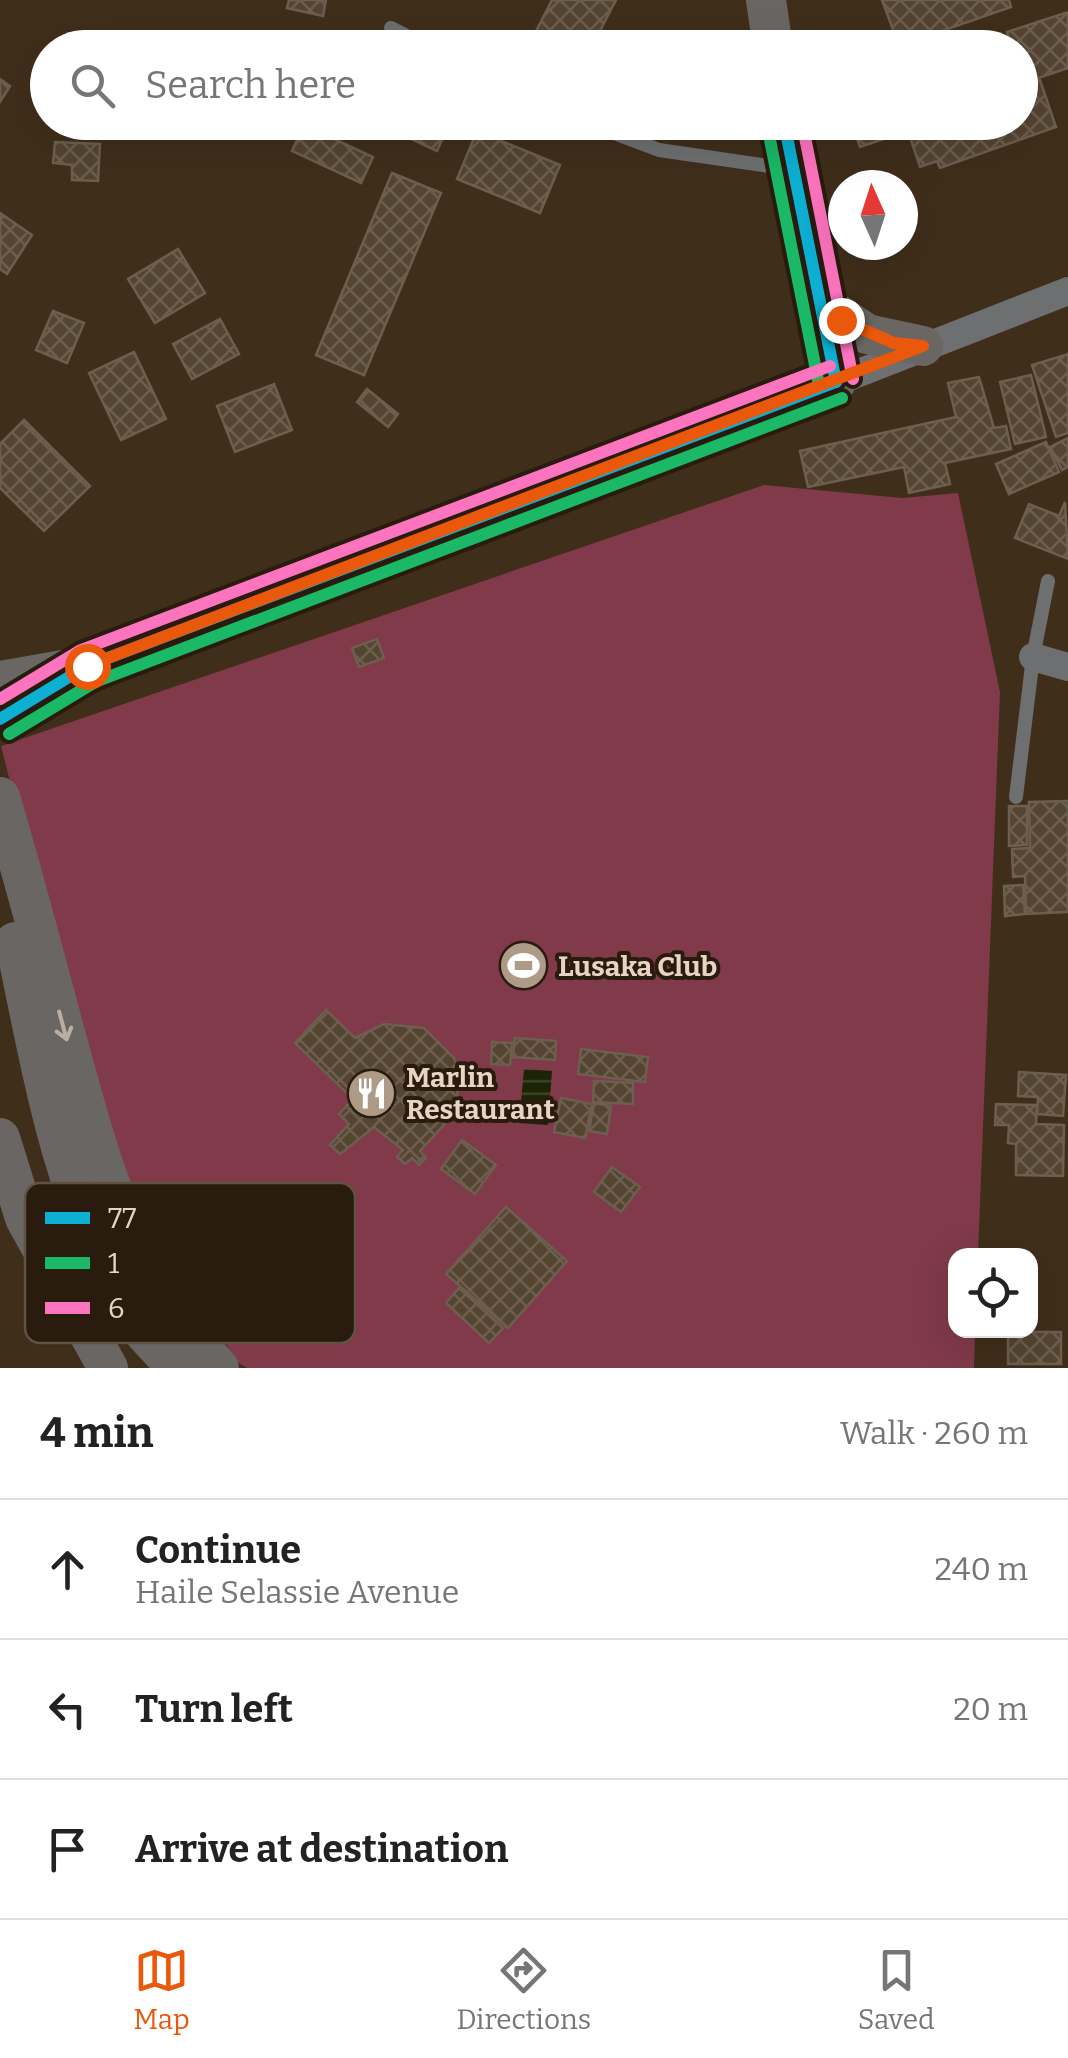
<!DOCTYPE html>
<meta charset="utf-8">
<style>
body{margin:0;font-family:Bitter,serif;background:#f6f6f6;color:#222}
.controls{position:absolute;right:30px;bottom:30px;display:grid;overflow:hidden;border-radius:20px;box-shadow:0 10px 40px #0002}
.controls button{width:90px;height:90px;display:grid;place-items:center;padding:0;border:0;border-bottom:2px solid #e0e0e0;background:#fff;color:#222;font:50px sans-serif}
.compass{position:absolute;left:828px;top:170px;width:90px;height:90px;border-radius:50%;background:#fff;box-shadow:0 10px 40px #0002;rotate:357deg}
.stop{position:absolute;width:30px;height:30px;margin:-22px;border:8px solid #ea580c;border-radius:50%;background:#fff}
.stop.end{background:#ea580c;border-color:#fff;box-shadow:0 2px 10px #0008}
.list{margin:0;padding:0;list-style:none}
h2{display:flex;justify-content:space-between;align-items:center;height:130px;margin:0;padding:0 40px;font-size:42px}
h2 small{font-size:32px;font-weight:400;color:#767676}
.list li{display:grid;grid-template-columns:65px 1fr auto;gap:30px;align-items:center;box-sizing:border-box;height:140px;padding:0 40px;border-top:2px solid #e0e0e0}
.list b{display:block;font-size:38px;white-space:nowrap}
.list p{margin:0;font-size:32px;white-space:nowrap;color:#767676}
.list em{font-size:32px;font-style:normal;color:#767676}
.icon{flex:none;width:55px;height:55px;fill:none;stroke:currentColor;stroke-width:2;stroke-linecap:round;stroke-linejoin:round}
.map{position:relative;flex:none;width:1068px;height:1368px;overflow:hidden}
.search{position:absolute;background:#fff;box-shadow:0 10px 40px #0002;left:30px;right:30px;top:30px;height:110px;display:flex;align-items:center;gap:25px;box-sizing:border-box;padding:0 35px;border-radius:55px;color:#767676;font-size:38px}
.sheet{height:550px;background:#fff}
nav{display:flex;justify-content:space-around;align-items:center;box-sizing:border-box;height:140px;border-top:2px solid #e0e0e0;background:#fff;font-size:28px;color:#767676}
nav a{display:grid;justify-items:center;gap:5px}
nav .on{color:#ea580c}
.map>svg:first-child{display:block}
.garden{fill:#803a4a}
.water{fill:url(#water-rules)}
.building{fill:url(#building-cross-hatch);stroke:#6d5e4f;stroke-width:2.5}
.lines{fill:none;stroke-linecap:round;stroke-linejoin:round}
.lane{stroke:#6d6f71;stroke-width:14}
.street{stroke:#6d6f71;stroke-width:28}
.secondary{stroke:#696663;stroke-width:40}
.bus-1-casing{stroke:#291b0d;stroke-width:20}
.bus-2-casing{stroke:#291b0d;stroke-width:20}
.bus-3-casing{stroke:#291b0d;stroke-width:20}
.bus-1{stroke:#0dafd3;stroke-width:12}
.bus-2{stroke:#1ab867;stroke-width:12}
.bus-3{stroke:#fc73be;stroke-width:12}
.oneway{stroke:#bcaea1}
.route{stroke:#ea580c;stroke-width:12}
.labels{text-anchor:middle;stroke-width:8;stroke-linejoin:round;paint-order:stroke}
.poi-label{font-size:28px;font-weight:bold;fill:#e8d4c2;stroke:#291b0d;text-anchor:start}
.key{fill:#291b0d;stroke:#625243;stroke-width:2.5}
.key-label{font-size:28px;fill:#e8d4c2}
</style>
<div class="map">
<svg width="1068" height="1368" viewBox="0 0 1068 1368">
<defs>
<pattern id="water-rules" width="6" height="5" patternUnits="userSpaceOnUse" patternTransform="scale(2.5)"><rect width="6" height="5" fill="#1c2405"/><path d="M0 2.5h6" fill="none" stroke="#3d4328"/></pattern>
<pattern id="building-cross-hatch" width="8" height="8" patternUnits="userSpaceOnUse" patternTransform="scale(2.5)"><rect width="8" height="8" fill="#544432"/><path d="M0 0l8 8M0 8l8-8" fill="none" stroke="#6d5e4e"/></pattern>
</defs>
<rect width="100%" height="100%" fill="#3f2e1a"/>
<polygon class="garden" points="764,485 902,498 958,493 1000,692 978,1255 956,1256 956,1330 975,1331 974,1368 247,1368 237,1362 101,1141 1,746"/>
<polygon class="water" points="524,1069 552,1071 548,1125 519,1123"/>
<g class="building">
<polygon points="289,0 326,0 323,16 287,8"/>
<polygon points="552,0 616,0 591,48 545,48 531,41"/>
<polygon points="882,0 1009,0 1011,7 899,46"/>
<polygon points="1068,12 1068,68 1024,83 1020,48 1012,48 1007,32"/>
<polygon points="292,34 333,48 287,48"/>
<polygon points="0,79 10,86 0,102"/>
<polygon points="1040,80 1056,127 940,168 937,161 920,167 908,131 860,147 851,122 1020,122 1020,86"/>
<polygon points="375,122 450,122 437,151"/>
<polygon points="304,125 373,157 361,183 292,151"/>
<polygon points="477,131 560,165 540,213 457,179"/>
<polygon points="55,142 100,144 98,181 72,180 72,165 53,163"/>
<polygon points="392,173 441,193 364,375 316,355"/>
<polygon points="0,213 32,235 7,274 0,269"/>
<polygon points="178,249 205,293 155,323 128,279"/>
<polygon points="53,311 84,323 67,363 36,350"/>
<polygon points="220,319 239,354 192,379 173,344"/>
<polygon points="134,352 166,419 121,440 89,373"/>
<polygon points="1068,354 1068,433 1056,437 1032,365"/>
<polygon points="1031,375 1046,437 1015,444 1000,382"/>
<polygon points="979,377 994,428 1006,426 1011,449 945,463 950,484 909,493 904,467 808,487 800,451 956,417 948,383"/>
<polygon points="274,384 292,430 235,452 217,406"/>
<polygon points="367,389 398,414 388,427 357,402"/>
<polygon points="24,420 90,486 44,531 0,488 0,444"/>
<polygon points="1068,438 1068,467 1062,470 1050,447"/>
<polygon points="1046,442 1059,472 1009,494 996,464"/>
<polygon points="1065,502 1068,559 1015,538 1029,504 1059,516"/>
<polygon points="377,639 384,658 359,667 352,648"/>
<polygon points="1068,801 1068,912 1026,914 1025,876 1013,877 1012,849 1030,848 1029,802"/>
<polygon points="1009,806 1027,806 1027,845 1009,846"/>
<polygon points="1023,885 1025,914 1005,916 1004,886"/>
<polygon points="326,1010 355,1038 384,1024 424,1028 454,1058 459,1072 457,1101 443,1126 420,1151 426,1158 419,1165 412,1158 405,1164 397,1157 403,1150 374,1127 340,1154 330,1145 349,1124 339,1114 353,1099 295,1043"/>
<polygon points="515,1038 556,1041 555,1060 513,1057"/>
<polygon points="492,1042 512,1043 510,1065 491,1064"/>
<polygon points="581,1049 648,1057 645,1082 578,1074"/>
<polygon points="1019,1072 1066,1075 1063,1116 1037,1114 1038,1097 1018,1096"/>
<polygon points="594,1081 633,1083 633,1104 593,1102"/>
<polygon points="561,1098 592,1104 585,1138 554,1132"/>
<polygon points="594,1103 611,1106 607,1134 589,1131"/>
<polygon points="996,1104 1037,1105 1036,1124 1064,1125 1063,1176 1016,1175 1016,1144 1008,1143 1009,1125 995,1125"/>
<polygon points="462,1140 496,1165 475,1194 441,1169"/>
<polygon points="612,1167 640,1187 621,1212 594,1192"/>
<polygon points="506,1207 567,1261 508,1328 446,1274"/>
<polygon points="459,1288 503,1328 489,1343 446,1303"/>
<rect x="1008" y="1332" width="53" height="32"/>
</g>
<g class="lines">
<g class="lane">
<polyline points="391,28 430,48"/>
<polyline points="585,122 659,150 790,169"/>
<polyline points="1016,797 1033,657 1048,581"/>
</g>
<g class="street">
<polyline points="836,382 1068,291"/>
<polyline points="1033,657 1068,667"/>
</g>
<g class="secondary">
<polyline points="766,0 773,48"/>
<polyline points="819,302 867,334 923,346"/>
<polyline points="0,681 63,670"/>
<polyline points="0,719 87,666 836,382 784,122"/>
<path d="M 0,797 C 24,878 45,959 67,1040 C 101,1164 128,1271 219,1368"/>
<path d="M 15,942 C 41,1065 61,1192 123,1303 C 136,1327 159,1348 177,1368"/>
<polyline points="0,1138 25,1218 108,1368"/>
</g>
<defs>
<g id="bus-1">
<polyline points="784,122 836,382"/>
<polyline points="0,719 87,666 836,382"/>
</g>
<g id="bus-2">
<polyline points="767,125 819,385"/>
<polyline points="9,734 95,682 842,398"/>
</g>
<g id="bus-3">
<polyline points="802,122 853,379"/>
<polyline points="0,699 81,650 830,366"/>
</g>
</defs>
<use href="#bus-1" class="bus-1-casing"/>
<use href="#bus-2" class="bus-2-casing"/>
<use href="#bus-3" class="bus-3-casing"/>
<use href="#bus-1" class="bus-1"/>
<use href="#bus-2" class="bus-2"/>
<use href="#bus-3" class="bus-3"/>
</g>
<defs><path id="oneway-shaft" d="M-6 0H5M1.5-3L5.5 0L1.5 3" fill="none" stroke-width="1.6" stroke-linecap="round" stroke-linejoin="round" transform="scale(2.5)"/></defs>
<use class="oneway" href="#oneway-shaft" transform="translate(63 1026) rotate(75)"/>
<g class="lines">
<polyline class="route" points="87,666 923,346 894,343 841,320"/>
</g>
<defs>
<symbol id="stadium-disc" viewBox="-11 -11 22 22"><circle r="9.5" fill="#ad9a87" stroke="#291b0d"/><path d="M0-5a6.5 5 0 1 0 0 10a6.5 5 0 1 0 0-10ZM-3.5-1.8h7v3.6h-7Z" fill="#fff"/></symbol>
<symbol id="restaurant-disc" viewBox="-11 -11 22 22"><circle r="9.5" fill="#ad9a87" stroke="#291b0d"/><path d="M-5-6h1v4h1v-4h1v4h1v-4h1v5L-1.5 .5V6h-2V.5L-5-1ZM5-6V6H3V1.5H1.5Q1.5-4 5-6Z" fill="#fff"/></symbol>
</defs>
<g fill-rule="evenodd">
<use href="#stadium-disc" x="496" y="938" width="55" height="55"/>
<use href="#restaurant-disc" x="344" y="1066" width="55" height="55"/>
</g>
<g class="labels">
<g class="poi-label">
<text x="558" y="976">Lusaka Club</text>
<text x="406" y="1087">Marlin<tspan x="406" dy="32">Restaurant</tspan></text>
</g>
</g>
<rect x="25" y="1183" width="330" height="160" rx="15" class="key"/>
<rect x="45" y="1212" width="45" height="12" fill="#0dafd3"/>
<rect x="45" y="1257" width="45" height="12" fill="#1ab867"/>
<rect x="45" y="1302" width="45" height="12" fill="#fc73be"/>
<g class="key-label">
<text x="108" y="1228">77</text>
<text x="108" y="1273">1</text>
<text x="108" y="1318">6</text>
</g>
</svg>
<div class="controls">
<button><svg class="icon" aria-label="locate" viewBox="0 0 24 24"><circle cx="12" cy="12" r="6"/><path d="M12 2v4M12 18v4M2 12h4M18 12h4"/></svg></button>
</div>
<svg class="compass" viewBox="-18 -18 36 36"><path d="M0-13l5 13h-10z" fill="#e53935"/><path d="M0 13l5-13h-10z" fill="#767676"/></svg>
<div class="stop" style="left:87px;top:666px"></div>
<div class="stop end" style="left:841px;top:320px"></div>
<div class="search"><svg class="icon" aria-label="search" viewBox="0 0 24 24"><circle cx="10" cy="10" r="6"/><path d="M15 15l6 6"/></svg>Search here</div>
</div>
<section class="sheet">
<h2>4 min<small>Walk · 260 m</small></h2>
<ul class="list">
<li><svg class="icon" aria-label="ahead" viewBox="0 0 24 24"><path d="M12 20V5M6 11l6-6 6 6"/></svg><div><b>Continue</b><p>Haile Selassie Avenue</p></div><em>240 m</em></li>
<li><svg class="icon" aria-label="left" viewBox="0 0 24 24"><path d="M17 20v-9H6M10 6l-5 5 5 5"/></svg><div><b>Turn left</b></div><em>20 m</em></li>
<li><svg class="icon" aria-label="arrive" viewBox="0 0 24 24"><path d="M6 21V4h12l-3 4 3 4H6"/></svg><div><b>Arrive at destination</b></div></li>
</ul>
</section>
<nav>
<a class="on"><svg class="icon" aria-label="map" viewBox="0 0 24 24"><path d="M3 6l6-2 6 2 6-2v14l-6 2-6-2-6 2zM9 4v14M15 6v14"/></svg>Map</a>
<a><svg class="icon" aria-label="directions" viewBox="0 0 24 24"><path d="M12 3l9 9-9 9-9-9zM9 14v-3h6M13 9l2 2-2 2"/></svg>Directions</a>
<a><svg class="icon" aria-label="saved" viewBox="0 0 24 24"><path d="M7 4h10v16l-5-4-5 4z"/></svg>Saved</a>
</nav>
